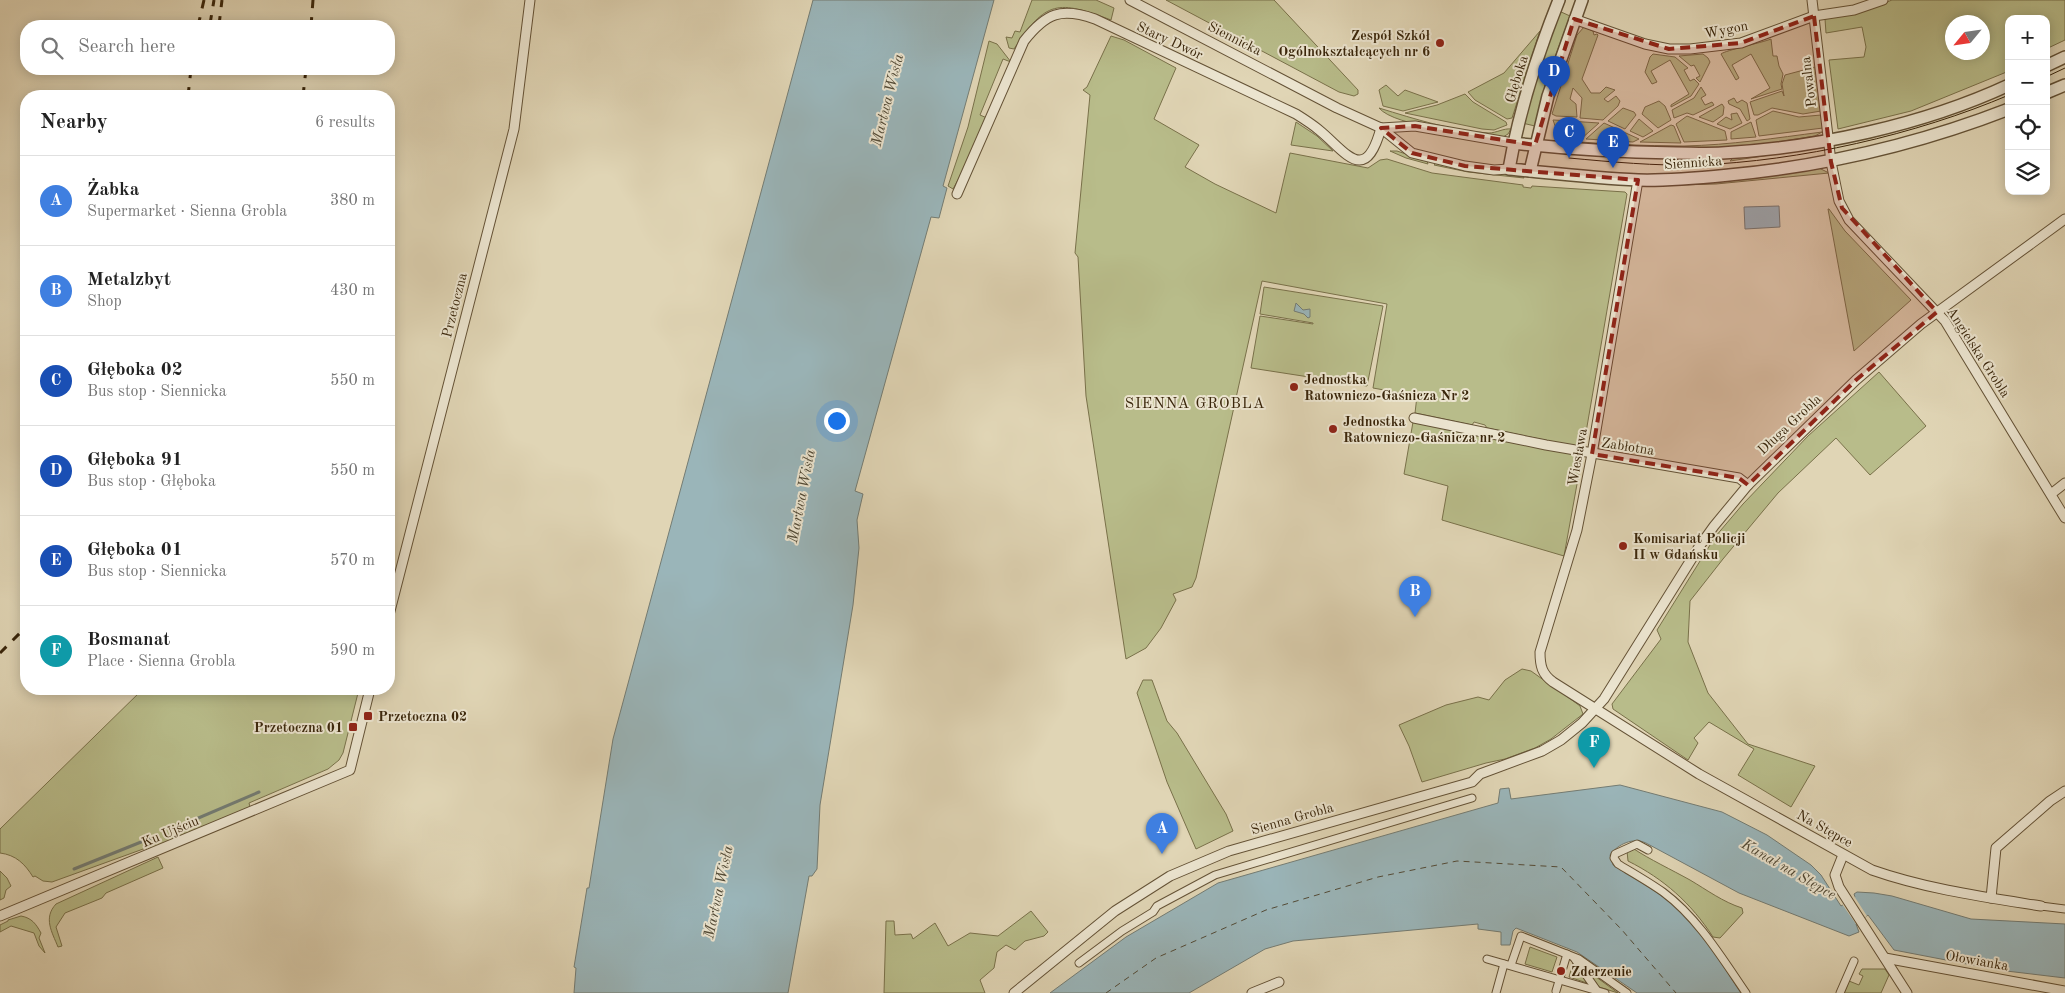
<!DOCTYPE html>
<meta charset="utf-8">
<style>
body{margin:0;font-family:"Old Standard TT",serif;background:#f6f6f6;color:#222}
.controls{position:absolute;right:15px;top:15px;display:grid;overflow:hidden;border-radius:10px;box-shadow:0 2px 12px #0003}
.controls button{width:45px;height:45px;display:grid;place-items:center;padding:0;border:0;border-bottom:1px solid #e0e0e0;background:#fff;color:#222;font:25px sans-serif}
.compass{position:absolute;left:1945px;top:15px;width:45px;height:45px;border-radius:50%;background:#fff;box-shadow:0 2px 12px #0003;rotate:241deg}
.you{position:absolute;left:836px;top:420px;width:18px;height:18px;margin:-12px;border:4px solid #fff;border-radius:50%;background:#1a73e8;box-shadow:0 0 0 8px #1a73e833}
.badge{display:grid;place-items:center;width:32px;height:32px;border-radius:50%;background:#8f2418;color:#fff;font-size:16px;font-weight:700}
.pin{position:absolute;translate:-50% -41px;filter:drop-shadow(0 1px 2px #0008)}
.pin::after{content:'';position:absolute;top:26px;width:18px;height:15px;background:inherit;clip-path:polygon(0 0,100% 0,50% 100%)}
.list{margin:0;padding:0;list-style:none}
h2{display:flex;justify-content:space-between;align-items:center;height:65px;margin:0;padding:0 20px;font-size:21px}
h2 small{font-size:16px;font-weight:400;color:#767676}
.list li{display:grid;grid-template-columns:32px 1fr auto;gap:15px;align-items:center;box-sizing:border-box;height:90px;padding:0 20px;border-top:1px solid #e0e0e0}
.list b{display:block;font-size:19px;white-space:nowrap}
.list p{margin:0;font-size:16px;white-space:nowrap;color:#767676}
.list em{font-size:16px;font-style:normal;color:#767676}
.icon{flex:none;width:28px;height:28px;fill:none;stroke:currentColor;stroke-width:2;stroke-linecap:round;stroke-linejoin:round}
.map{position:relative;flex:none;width:2065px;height:993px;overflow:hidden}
.search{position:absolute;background:#fff;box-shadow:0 2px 12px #0003;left:20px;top:20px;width:375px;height:55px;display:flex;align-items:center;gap:12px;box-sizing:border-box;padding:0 18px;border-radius:20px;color:#767676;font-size:19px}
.panel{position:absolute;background:#fff;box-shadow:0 2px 12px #0003;left:20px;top:90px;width:375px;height:605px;border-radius:20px}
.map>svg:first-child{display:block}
.green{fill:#b8bc8a;stroke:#79714a;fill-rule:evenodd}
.water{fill:#9ab5b9;stroke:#747c73}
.pier{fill:#e0d5b5}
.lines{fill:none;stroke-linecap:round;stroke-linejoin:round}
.stream{stroke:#747c73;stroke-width:3}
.ferry{stroke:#524a36;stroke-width:1;stroke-dasharray:6 5;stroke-linecap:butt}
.pedestrian-casing{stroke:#645236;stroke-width:9}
.minor-casing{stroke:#645236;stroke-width:11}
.tertiary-casing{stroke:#645236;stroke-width:14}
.pedestrian{stroke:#ebe4cf;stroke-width:7}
.minor{stroke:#ebe4cf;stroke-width:9}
.tertiary{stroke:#ebe4cf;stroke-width:11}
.tram{stroke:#3a260b;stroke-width:1}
.rail{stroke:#3a260b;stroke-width:3;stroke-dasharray:9 9;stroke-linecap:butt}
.marked{fill:#8f2418;fill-opacity:0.2;stroke:#8f2418;stroke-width:4;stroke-dasharray:10 6;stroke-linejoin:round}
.poi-dot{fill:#8f2418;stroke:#ebe4cf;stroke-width:2}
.labels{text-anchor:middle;stroke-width:4;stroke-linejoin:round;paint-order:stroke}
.street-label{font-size:14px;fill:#3a260b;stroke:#ebe4cf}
.poi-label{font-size:14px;font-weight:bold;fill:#3a260b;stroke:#ebe4cf;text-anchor:start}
.water-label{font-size:15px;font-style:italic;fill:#524a36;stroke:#ebe4cf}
.neighbourhood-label{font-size:15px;letter-spacing:1px;fill:#3a260b;stroke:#ebe4cf}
</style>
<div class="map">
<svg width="2065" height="993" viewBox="0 0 2065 993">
<rect width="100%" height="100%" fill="#e0d5b5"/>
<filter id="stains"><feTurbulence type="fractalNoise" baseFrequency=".004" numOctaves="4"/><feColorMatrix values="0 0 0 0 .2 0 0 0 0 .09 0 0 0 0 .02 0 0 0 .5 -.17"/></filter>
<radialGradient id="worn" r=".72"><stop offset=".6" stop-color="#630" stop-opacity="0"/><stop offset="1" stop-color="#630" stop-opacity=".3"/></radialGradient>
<g class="green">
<path d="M 1032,0 L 1096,0 L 1114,8 L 1111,20 C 1058,0 1046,0 1014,49 L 1009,48 L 1006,37 L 1012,38 L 1015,31 L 1020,32 Z"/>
<polygon points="1166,0 1274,0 1358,90 1358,94 1354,96 1339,92"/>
<path d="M 1892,0 L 2065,0 L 2065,40 L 2046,49 L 2046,19 L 2009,19 L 2009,71 L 1911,111 L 1838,129 L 1829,60 L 1864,57 L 1866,47 L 1862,27 L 1826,33 L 1825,19 L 1874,7 ZM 1952,22 L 1982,22 L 1982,52 L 1952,52 Z"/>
<polygon points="1559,11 1570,16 1546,82 1535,126 1522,123"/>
<polygon points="1584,27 1593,31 1594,35 1597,34 1598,35 1582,79 1591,93 1600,93 1606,87 1615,90 1604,99 1608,102 1616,96 1620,101 1618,106 1603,120 1580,118 1582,98 1573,88 1570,99 1576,104 1577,117 1556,116 1552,114 1577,35"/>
<polygon points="1540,31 1512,118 1507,119 1475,100 1468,92 1504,73"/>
<polygon points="1111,36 1124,40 1176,68 1154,119 1199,145 1185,167 1215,184 1276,213 1290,153 1368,168 1380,160 1387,159 1432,173 1523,185 1523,187 1531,188 1532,186 1625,192 1627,194 1584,444 1578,447 1487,428 1485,425 1474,422 1472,425 1415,413 1417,396 1373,388 1387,304 1262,281 1196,578 1192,587 1173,594 1176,600 1161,628 1146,648 1126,659 1086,396 1078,257 1075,253 1090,95 1083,90 1087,87"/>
<path d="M 1771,39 L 1773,56 L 1777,56 L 1779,66 L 1783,74 L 1781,84 L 1782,89 L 1751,99 L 1770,88 L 1751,54 L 1732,65 L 1739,78 L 1736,80 L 1721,54 C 1726,50 1761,43 1771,39 Z"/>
<polygon points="989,41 997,44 1011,62 1003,59 980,115 987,118 964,169 953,189 948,186 968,127"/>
<polygon points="1653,54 1675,57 1688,68 1684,70 1690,81 1694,79 1699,84 1691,96 1671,107 1671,105 1689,94 1670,60 1651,71 1657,82 1652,84 1645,72 1650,57"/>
<polygon points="1703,54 1708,58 1710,62 1700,82 1696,78 1700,76 1694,65 1691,66 1679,56"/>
<polygon points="1815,67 1821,111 1803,114 1772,108 1758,115 1754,115 1750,102 1782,91 1784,96 1782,84 1785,75"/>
<polygon points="1386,85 1398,96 1405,90 1438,102 1403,111 1383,106 1379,90"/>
<polygon points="1701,87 1706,95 1701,98 1705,105 1712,102 1714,105 1693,115 1687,113 1674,118 1672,110 1694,98"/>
<polygon points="1465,94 1473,102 1506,122 1507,125 1494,130 1482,129 1405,113 1437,105"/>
<polygon points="1734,98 1737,103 1742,100 1747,103 1750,119 1747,121 1740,109 1729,104 1728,101"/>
<polygon points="1659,101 1665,106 1671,120 1658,128 1642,114 1645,107"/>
<polygon points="1722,104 1724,107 1723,115 1713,122 1699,117"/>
<path d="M 1379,108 C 1415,119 1452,131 1489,133 C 1496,133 1504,128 1511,129 L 1508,134 L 1503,137 C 1477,134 1395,127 1379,108 Z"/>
<polygon points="1623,108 1634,112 1636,115 1625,129 1608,121"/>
<polygon points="1773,111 1799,117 1821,115 1823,128 1759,136 1756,120"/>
<polygon points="1737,113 1742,123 1730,129 1717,124 1726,117 1732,120 1731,114"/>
<polygon points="1687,116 1725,131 1727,140 1684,142 1676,124"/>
<polygon points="1639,119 1653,131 1643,137 1630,131"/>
<polygon points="1553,120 1554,120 1599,123 1581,139 1576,138 1578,127 1570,127 1570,138 1559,137"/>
<polygon points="1296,122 1317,136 1333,151 1291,145"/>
<polygon points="1751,122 1756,137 1731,139 1731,132"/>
<polygon points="1604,123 1639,139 1633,142 1586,139"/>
<polygon points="1671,125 1674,126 1681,143 1640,142"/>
<path d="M 1822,132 L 1815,136 L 1747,147 L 1693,150 L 1563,144 L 1566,141 C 1605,144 1645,146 1684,146 C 1730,145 1776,138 1822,132 Z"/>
<polygon points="1822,147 1730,161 1734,157"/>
<polygon points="1390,151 1397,151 1427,161 1428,164 1406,158"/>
<polygon points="1436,163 1522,174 1524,178 1468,172 1434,165"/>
<polygon points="1819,168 1829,173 1716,184 1643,186"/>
<polygon points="1828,209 1829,209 1845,231 1911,300 1854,351"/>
<polygon points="1264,287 1383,306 1367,386 1251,368 1260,316 1313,324 1313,323 1260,314"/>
<polygon points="1879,372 1926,426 1870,475 1836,438 1778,493 1723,559 1690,601 1688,642 1708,693 1748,744 1815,766 1791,807 1738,775 1754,749 1709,722 1694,738 1698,743 1688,760 1613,709 1612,704 1661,639 1657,630 1715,537 1743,504 1808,436"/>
<polygon points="1413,422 1577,454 1581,457 1581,462 1564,556 1442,520 1448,486 1404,474"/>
<polygon points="1522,669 1531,671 1576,703 1580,706 1583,714 1551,739 1535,748 1505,759 1486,763 1422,782 1409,746 1399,725 1446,705 1478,697 1489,700 1505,680"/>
<polygon points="1143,680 1152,680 1167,721 1177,733 1226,814 1233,831 1196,849 1167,782 1137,693"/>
<path d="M 143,689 L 359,689 L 343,753 L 339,760 L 328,769 L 249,803 L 250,807 L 147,851 L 146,848 L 52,882 L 43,881 L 35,876 L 33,877 C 25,864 16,855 0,853 L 0,829 Z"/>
<path d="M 1634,849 C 1649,859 1672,870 1690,880 C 1707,890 1723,902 1742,908 L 1743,913 L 1720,938 L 1713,937 C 1691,903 1664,879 1628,861 L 1627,851 Z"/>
<path d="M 158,857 L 163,868 L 106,893 L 102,898 L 65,913 L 56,927 L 62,946 L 58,947 C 52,932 43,918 56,904 Z"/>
<polygon points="0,871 7,878 11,886 6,890 4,898 0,900"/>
<polygon points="1031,911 1048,932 1044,936 1025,941 1015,950 1006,945 997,952 994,968 980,980 985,993 884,993 886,921 894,921 895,935 911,934 913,939 935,923 948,946 970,933 998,936"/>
<path d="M 21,916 C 32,918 36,924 41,933 L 39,938 L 45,953 L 39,946 L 34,933 L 11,926 L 0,932 L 0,925 L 8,921 L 8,920 Z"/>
<polygon points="1530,947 1557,957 1552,972 1525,964"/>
<polygon points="1573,963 1587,983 1569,977"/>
<polygon points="1862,969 1885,969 1889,975 1881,993 1844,993 1849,981 1859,985 1863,976 1859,974"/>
<polygon points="1588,971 1618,993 1599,987"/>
</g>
<g class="water">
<polygon points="813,0 994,0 943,186 947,188 939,218 931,217 855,491 863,494 857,520 859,548 853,605 820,805 817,869 812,876 809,876 788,993 574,993 576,968 574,967 587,888 589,888 613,739"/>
<polygon points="1779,206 1780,227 1745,229 1744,207"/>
<polygon points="1296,303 1303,310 1310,309 1310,317 1308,318 1304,314 1294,311"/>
<path d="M 1620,785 L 1722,812 L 1767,835 L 1811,865 L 1821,875 L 1841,906 L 1855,897 L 1854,894 L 1857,892 L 1874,893 L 1892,896 L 1971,919 L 2065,924 L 2065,978 L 1998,970 L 1894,950 L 1868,915 L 1856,924 L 1859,932 L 1849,936 L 1739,893 L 1646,843 C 1633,837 1618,844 1610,855 L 1613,865 C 1635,879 1660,892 1679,910 C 1702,931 1724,967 1741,993 L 1637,993 L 1577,952 L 1516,928 L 1513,931 L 1510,945 L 1501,945 L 1501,932 L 1478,929 L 1478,924 L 1293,941 L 1265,949 L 1189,993 L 1050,993 L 1126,937 L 1218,883 L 1498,803 L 1500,789 L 1509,788 L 1511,799 Z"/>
</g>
<polygon class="pier" points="1854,896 1867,916 1856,924 1842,904"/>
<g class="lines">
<g class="stream">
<polyline points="175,828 259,792"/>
<polyline points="74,869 156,836"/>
</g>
<polyline class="ferry" points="1106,993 1156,958 1266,910 1378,877 1457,861 1561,867 1622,930 1676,993"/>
<defs>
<g id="pedestrian">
<path d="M 1648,850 L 1637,844 L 1615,854 L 1614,858 L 1618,864 C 1633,873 1649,882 1663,892 C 1698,918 1722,958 1746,993"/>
<polyline points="2041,906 2065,909"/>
<polyline points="1574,958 1598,992"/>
<polyline points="1487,959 1605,993"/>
<polyline points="1079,963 1122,931 1153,912 1157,906 1215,875 1472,798"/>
<polyline points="1511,965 1521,936 1579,959 1627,993"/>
<polyline points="1556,991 1567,954"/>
<polyline points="1496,993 1504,964"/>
<polyline points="1840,993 1854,961"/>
</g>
<g id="minor">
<polyline points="1130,0 1337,108 1381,128 1412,153 1465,166 1494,170 1509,169"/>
<polyline points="1812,0 1831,162 1839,201 1849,220 1945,321 2065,518"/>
<polyline points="1574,19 1645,44 1669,49 1690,49 1741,43 1814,16 1854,10 1883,0"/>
<polyline points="1381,128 1415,126 1513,143"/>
<path d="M 1638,180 L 1592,454 L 1577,530 L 1540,652 C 1540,666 1542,674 1553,682 L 1699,774 L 1872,870 C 1926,889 1984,897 2041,906"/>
<path d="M 957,194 L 1024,41 C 1046,13 1061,7 1095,19 L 1296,114 C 1304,119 1312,124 1319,130 C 1346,152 1365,186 1381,128"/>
<polyline points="1414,418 1546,445 1739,478 1748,485"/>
<polyline points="2051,494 2065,483"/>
<polyline points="389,615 514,129 530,0"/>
<polyline points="1843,855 1835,875 1839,887 1907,993"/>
<polyline points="1991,898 1996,848 2050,801 2065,791"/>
<polyline points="0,916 350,770 370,689"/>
<polyline points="1885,958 2065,991"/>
<polyline points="1014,993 1115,911 1170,876 1229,851 1472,782 1480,774 1542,751 1561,740 1582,723 1604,699 1699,547 1714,526 1748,485 1856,380 1921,324 2065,219"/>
<polyline points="1252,993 1279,982"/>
</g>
<g id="tertiary">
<path d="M 1559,0 C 1537,55 1519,111 1509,169 C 1551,173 1595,178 1638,180 C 1668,181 1698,178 1729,175 C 1825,166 1919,144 2009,109"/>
<polyline points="2046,66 2065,57"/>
<polyline points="2046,93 2065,85"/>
<path d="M 1513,143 C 1567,149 1622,152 1676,153 C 1691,153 1707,154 1722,153 C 1816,148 1923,125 2009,85"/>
<polyline points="1530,171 1548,96 1582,0"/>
</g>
</defs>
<use href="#pedestrian" class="pedestrian-casing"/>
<use href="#minor" class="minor-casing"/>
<use href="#tertiary" class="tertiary-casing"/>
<use href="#pedestrian" class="pedestrian"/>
<use href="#minor" class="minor"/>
<use href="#tertiary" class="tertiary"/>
<g class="tram">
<polyline points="2046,77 2065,68"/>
<path d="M 1569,158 C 1612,162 1655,166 1698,165 C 1800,161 1915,135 2009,95"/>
</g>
<g class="rail">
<polyline points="210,24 214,0"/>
<polyline points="219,25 222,0"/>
<polyline points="198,26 204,0"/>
<polyline points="311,26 313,0"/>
<polyline points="188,96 191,69"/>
<polyline points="303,96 306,69"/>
<polyline points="0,653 26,627"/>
</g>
</g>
<path class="marked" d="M 1814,16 L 1831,162 L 1842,208 L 1937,312 L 1856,380 L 1748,485 L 1739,478 L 1592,454 L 1638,180 L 1465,166 L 1412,153 L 1381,128 L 1415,126 L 1535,145 L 1574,19 L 1669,49 L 1741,43 Z"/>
<g class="poi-dot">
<circle cx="1440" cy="43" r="5"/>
<circle cx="1294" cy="387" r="5"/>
<circle cx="1333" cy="429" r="5"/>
<circle cx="1623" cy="546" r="5"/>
<rect x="363" y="711" width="10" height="10" rx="2.5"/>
<rect x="348" y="722" width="10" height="10" rx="2.5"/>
<circle cx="1561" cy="971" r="5"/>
</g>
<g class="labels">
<g class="street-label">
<text transform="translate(1726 29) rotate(-11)" y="5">Wygon</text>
<text transform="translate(1235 38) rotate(27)" y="5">Siennicka</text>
<text transform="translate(1170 40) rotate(25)" y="5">Stary Dwór</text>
<text transform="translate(1516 79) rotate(-73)" y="5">Głęboka</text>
<text transform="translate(1808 82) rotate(-97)" y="5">Powalna</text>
<text transform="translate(1693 162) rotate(-4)" y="5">Siennicka</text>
<text transform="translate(454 305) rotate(-76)" y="5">Przetoczna</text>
<text transform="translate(1979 352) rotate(57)" y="5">Angielska Grobla</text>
<text transform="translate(1789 424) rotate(-43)" y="5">Długa Grobla</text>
<text transform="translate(1628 446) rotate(9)" y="5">Zabłotna</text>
<text transform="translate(1577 457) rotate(-80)" y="5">Wiesława</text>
<text transform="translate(1292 818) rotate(-16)" y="5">Sienna Grobla</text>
<text transform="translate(1825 828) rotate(29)" y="5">Na Stępce</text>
<text transform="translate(170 831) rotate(-23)" y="5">Ku Ujściu</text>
<text transform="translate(1977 960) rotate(10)" y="5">Ołowianka</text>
</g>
<g class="poi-label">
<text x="1430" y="40" text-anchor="end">Zespół Szkół<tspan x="1430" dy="16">Ogólnokształcących nr 6</tspan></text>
<text x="1304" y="384">Jednostka<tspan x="1304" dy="16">Ratowniczo-Gaśnicza Nr 2</tspan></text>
<text x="1343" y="426">Jednostka<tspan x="1343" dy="16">Ratowniczo-Gaśnicza nr 2</tspan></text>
<text x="1633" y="543">Komisariat Policji<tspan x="1633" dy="16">II w Gdańsku</tspan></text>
<text x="378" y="721">Przetoczna 02</text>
<text x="343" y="732" text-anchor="end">Przetoczna 01</text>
<text x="1571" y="976">Zderzenie</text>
</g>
<g class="water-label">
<text transform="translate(887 100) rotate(-76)" y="5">Martwa Wisła</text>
<text transform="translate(801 496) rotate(-79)" y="5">Martwa Wisła</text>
<text transform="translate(1789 869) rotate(30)" y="5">Kanał na Stępce</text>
<text transform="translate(718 892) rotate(-78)" y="5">Martwa Wisła</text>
</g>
<g class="neighbourhood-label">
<text x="1195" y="408">SIENNA GROBLA</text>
</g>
</g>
<rect width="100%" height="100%" filter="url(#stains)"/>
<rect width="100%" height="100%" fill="url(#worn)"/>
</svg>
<div class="controls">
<button>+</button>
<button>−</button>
<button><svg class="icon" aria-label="locate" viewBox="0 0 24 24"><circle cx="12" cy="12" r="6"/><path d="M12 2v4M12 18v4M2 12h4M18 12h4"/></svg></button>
<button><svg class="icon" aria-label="layers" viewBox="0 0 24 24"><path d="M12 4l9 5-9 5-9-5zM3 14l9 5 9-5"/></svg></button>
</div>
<svg class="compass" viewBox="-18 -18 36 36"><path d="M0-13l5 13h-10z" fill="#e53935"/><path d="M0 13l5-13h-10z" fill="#767676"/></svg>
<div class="you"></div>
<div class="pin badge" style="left:1162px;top:854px;background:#3f7fe0">A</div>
<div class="pin badge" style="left:1415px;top:617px;background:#3f7fe0">B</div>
<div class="pin badge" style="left:1569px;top:158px;background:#1a4fb4">C</div>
<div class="pin badge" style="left:1554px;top:97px;background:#1a4fb4">D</div>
<div class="pin badge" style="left:1613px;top:168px;background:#1a4fb4">E</div>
<div class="pin badge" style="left:1594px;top:768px;background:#0f9aa8">F</div>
<div class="search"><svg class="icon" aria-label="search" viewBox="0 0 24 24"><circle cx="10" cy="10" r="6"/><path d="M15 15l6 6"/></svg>Search here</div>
<section class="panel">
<h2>Nearby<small>6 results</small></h2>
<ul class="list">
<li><span class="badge" style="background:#3f7fe0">A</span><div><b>Żabka</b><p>Supermarket · Sienna Grobla</p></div><em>380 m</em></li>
<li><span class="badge" style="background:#3f7fe0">B</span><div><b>Metalzbyt</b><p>Shop</p></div><em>430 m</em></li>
<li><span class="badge" style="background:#1a4fb4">C</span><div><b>Głęboka 02</b><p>Bus stop · Siennicka</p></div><em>550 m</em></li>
<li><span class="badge" style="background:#1a4fb4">D</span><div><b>Głęboka 91</b><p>Bus stop · Głęboka</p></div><em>550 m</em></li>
<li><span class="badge" style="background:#1a4fb4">E</span><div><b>Głęboka 01</b><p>Bus stop · Siennicka</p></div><em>570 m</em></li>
<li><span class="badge" style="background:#0f9aa8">F</span><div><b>Bosmanat</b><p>Place · Sienna Grobla</p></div><em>590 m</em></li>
</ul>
</section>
</div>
